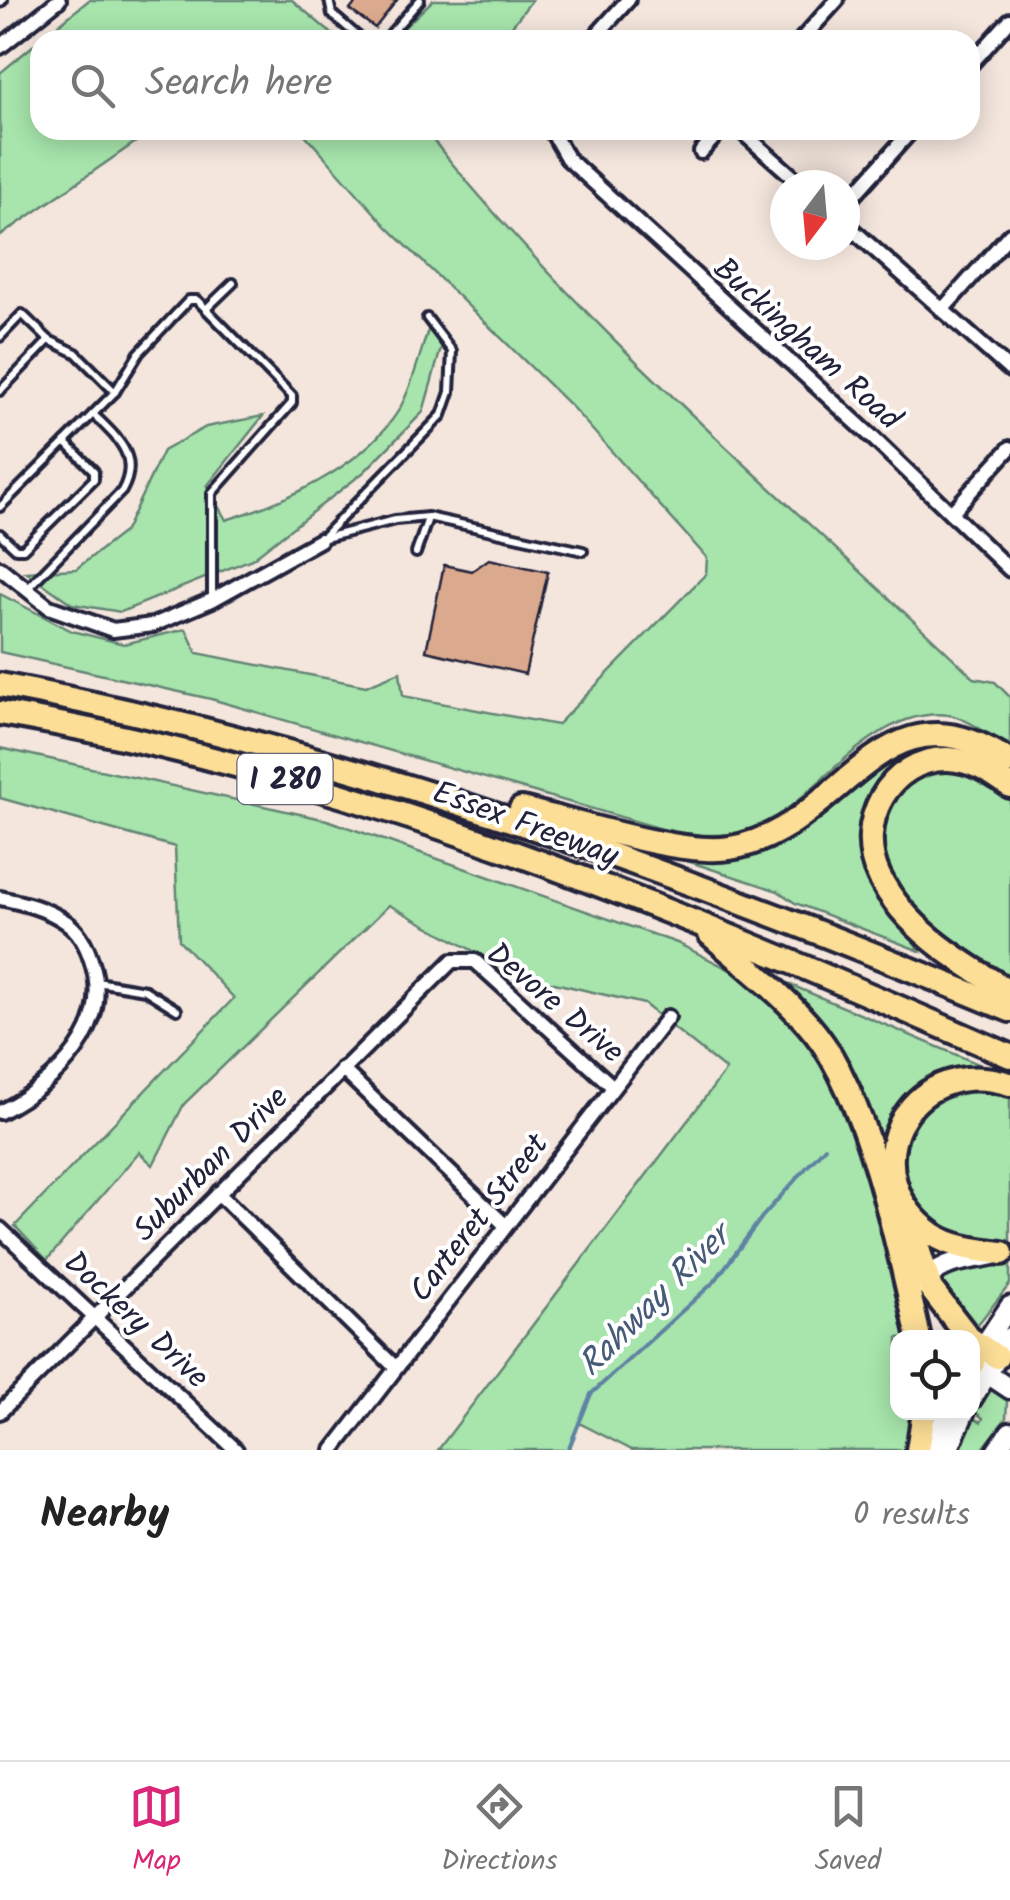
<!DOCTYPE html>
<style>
body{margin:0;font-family:Kalam,sans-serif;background:#f6f6f6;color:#222}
.controls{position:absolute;right:30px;bottom:30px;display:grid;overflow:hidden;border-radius:20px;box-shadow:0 5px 25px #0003}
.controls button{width:90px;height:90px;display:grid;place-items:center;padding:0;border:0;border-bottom:2px solid #e0e0e0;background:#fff;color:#222;font:50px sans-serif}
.compass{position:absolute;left:770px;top:170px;width:90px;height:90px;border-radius:50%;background:#fff;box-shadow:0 5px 25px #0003;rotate:196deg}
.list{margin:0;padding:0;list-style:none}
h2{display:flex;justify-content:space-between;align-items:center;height:130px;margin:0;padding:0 40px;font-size:42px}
h2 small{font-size:32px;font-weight:400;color:#767676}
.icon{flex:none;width:55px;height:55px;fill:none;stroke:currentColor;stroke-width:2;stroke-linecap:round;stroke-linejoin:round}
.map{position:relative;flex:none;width:1010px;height:1450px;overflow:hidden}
.search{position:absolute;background:#fff;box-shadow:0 5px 25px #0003;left:30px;right:30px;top:30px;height:110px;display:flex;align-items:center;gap:25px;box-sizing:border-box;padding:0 35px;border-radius:30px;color:#767676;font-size:38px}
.sheet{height:310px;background:#fff}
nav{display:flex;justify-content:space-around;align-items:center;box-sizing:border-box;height:140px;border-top:2px solid #e0e0e0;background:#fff;font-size:28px;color:#767676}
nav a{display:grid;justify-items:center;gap:5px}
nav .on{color:#db2777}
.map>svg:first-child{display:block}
.green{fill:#a7e5ac;stroke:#648474;stroke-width:2.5}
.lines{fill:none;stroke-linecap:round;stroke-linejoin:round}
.stream{stroke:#6083a3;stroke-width:4}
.building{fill:#dbaa8e;stroke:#22223b;stroke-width:2.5}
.service-casing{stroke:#22223b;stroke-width:14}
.minor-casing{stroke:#22223b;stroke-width:20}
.secondary-casing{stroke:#22223b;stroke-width:25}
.motorway-casing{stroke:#22223b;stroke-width:30}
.service{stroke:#fff;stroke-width:6}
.minor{stroke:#fff;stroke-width:12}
.secondary{stroke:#fff;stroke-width:18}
.motorway{stroke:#fcde96;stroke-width:22}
.labels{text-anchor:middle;stroke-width:8;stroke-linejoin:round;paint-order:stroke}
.shield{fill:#fff;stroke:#646476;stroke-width:2.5}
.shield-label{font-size:30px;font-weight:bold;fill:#22223b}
.street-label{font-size:32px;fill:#22223b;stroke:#fff}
.water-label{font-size:35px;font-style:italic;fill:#465b78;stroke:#fff}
</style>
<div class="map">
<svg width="1010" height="1450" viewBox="0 0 1010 1450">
<rect width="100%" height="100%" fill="#f4e6dd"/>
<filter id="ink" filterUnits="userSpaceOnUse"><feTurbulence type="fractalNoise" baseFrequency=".01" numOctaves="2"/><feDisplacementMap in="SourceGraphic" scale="20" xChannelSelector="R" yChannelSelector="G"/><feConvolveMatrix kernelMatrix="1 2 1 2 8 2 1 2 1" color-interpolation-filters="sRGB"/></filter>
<g filter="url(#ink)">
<g class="green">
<polygon points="89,0 292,0 339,40 40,40"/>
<polygon points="433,0 532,0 501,40 391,40"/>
<polygon points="40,40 40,130 153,130 0,236 0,73"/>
<path d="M 301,130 L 425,130 C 583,331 790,501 974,678 L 995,682 L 1010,697 L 1010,748 C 993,738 968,718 949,715 C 879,706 824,786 773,820 C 746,838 714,835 683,835 L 211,699 L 0,652 L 0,594 L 72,631 L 124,644 L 186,629 L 197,653 L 366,686 L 400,672 L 403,696 L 557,725 L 706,574 L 707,558 L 571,406 L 387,227 Z"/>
<path d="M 430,325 L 443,341 L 423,412 L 364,472 L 252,559 L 121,612 L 72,604 L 26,572 L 76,569 L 125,531 L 163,451 L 206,427 L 263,416 L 207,486 L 226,520 C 284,502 355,470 392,420 C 411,396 419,354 430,325 Z"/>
<polygon points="923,744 933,755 871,806 872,884 920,951 795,903 778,891 678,858 762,852 894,755"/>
<polygon points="0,748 327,820 677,943 750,980 802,1026 837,1083 870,1180 911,1337 898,1338 898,1412 916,1413 911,1450 632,1450 579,1423 569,1450 438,1450 726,1070 644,1004 516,974 389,905 184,1104 153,1165 139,1152 47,1260 15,1226 234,998 179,940 175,847 0,798"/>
<path d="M 955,768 L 1010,795 L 1010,981 C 971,960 923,936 899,897 C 859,831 878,780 955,768 Z"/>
<path d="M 773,981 L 784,982 L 983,1066 C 910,1077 912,1099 881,1160 Z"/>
<path d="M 968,1087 L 1010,1093 L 1010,1244 C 996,1243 977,1245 963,1241 C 918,1228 884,1166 910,1122 C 923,1101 946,1094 968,1087 Z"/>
<polygon points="1010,1258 1010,1284 974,1329 935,1280 945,1272"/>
<polygon points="990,1386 1007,1401 1006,1418 982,1450 959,1450 972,1418 981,1422 983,1418 975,1412"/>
</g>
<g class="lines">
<polyline class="stream" points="568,1450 591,1394 715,1281 762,1217 825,1147"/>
</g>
<g class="building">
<polygon points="358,0 397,0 375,28 350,10"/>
<polygon points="489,559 548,572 525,674 426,651 444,565 472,571"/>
</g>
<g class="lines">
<defs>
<g id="service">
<polyline points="329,0 332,14 362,40"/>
<polyline points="0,3 3,0"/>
<polyline points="385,40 420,0"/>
<polyline points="206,309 233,283"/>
<polyline points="0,337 22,314 49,340 76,353 115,392"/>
<polyline points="0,391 49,340"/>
<polyline points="0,507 93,414"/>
<polyline points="0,534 16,549 23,549 94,479 94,471 65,442"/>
<polyline points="321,539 442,415 450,392 452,351 427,318"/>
<polyline points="321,539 395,520 428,517 583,551"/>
<polyline points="416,553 428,518"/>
<path d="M 27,589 L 122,491 C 141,456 117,438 93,414 L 115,392 L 139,353 L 189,300 L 197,300 L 292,396 L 292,403 L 212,493 L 212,598"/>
<polyline points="97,982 145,990 177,1010"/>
</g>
<g id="minor">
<polyline points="592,40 628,0"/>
<polyline points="801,40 837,0"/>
<polyline points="0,47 59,0"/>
<polyline points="970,65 1010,20"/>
<polyline points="551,130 567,158 872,437 1010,570"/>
<polyline points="740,130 802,185"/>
<polyline points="701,152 721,130"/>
<polyline points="845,205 912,130"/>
<polyline points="845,223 1010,370"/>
<polyline points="942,310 1010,234"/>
<polyline points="951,513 1010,448"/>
<polyline points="0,568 49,607 113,630 153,625 212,600 320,540"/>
<path d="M 0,898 C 23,903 46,908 66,922 C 79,931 86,944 91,960 C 115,1027 56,1083 0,1112"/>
<polyline points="342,1069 506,1226"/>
<polyline points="218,1193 396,1368"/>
<polyline points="0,1229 236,1450"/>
<polyline points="0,1412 452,961 475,961 613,1087"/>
<polyline points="333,1450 668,1017"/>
</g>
<g id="secondary">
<path d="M 924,1285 C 937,1260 968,1261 993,1255"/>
<polyline points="978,1354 1010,1306"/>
<polyline points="977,1367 1010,1389"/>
<polyline points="972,1399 1010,1337"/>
<polyline points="930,1450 947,1412"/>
<polyline points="948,1450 965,1412"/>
<polyline points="997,1450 1010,1432"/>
</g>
<g id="motorway">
<path d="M 0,685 C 350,750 682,874 1010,1010"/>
<path d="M 0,713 C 354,773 683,913 1010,1056"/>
<path d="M 1010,786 C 991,772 972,760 948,759 C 889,758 854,824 879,876 C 906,930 961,962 1010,992"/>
<path d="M 521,809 C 574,821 681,856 730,848 C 844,830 881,673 1010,762"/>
<path d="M 710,934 C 746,966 786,996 816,1034 C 868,1100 900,1253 919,1338"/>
<polyline points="905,1208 931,1289 969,1338"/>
<path d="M 1002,1253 C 979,1250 954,1248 934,1235 C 848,1176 904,1051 1010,1084"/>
<polyline points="972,1340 997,1357"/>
<polyline points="972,1363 973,1363"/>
<polyline points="918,1450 924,1412"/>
</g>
</defs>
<use href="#service" class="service-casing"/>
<use href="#minor" class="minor-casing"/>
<use href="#secondary" class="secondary-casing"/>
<use href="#motorway" class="motorway-casing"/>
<use href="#service" class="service"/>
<use href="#minor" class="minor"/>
<use href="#secondary" class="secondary"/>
<use href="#motorway" class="motorway"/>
</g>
</g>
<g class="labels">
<rect class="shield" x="237.5" y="754" width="95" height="50" rx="8"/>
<g class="shield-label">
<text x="285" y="789">I 280</text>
</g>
<g class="street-label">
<text transform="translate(808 343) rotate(42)" y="11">Buckingham Road</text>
<text transform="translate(526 823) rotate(20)" y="11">Essex Freeway</text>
<text transform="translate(556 1002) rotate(40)" y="11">Devore Drive</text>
<text transform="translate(210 1163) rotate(-45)" y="11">Suburban Drive</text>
<text transform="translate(478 1217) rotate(-52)" y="11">Carteret Street</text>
<text transform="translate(137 1319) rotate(43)" y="11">Dockery Drive</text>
</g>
<g class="water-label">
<text transform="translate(653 1300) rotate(-45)" y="12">Rahway River</text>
</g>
</g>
</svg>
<div class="controls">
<button><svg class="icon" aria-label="locate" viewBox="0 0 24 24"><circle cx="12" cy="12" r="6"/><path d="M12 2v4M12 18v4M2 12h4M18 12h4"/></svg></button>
</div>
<svg class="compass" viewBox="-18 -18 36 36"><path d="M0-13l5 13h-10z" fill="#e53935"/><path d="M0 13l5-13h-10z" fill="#767676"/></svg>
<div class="search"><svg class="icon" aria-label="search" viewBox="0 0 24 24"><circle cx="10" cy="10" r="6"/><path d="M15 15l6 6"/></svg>Search here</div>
</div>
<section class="sheet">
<h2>Nearby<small>0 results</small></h2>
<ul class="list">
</ul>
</section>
<nav>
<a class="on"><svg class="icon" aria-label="map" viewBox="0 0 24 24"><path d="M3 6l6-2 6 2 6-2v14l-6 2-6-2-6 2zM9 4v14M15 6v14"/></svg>Map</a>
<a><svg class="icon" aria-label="directions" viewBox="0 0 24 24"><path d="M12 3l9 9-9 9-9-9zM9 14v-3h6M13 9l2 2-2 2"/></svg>Directions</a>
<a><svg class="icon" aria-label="saved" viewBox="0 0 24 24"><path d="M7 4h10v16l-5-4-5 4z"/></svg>Saved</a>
</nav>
